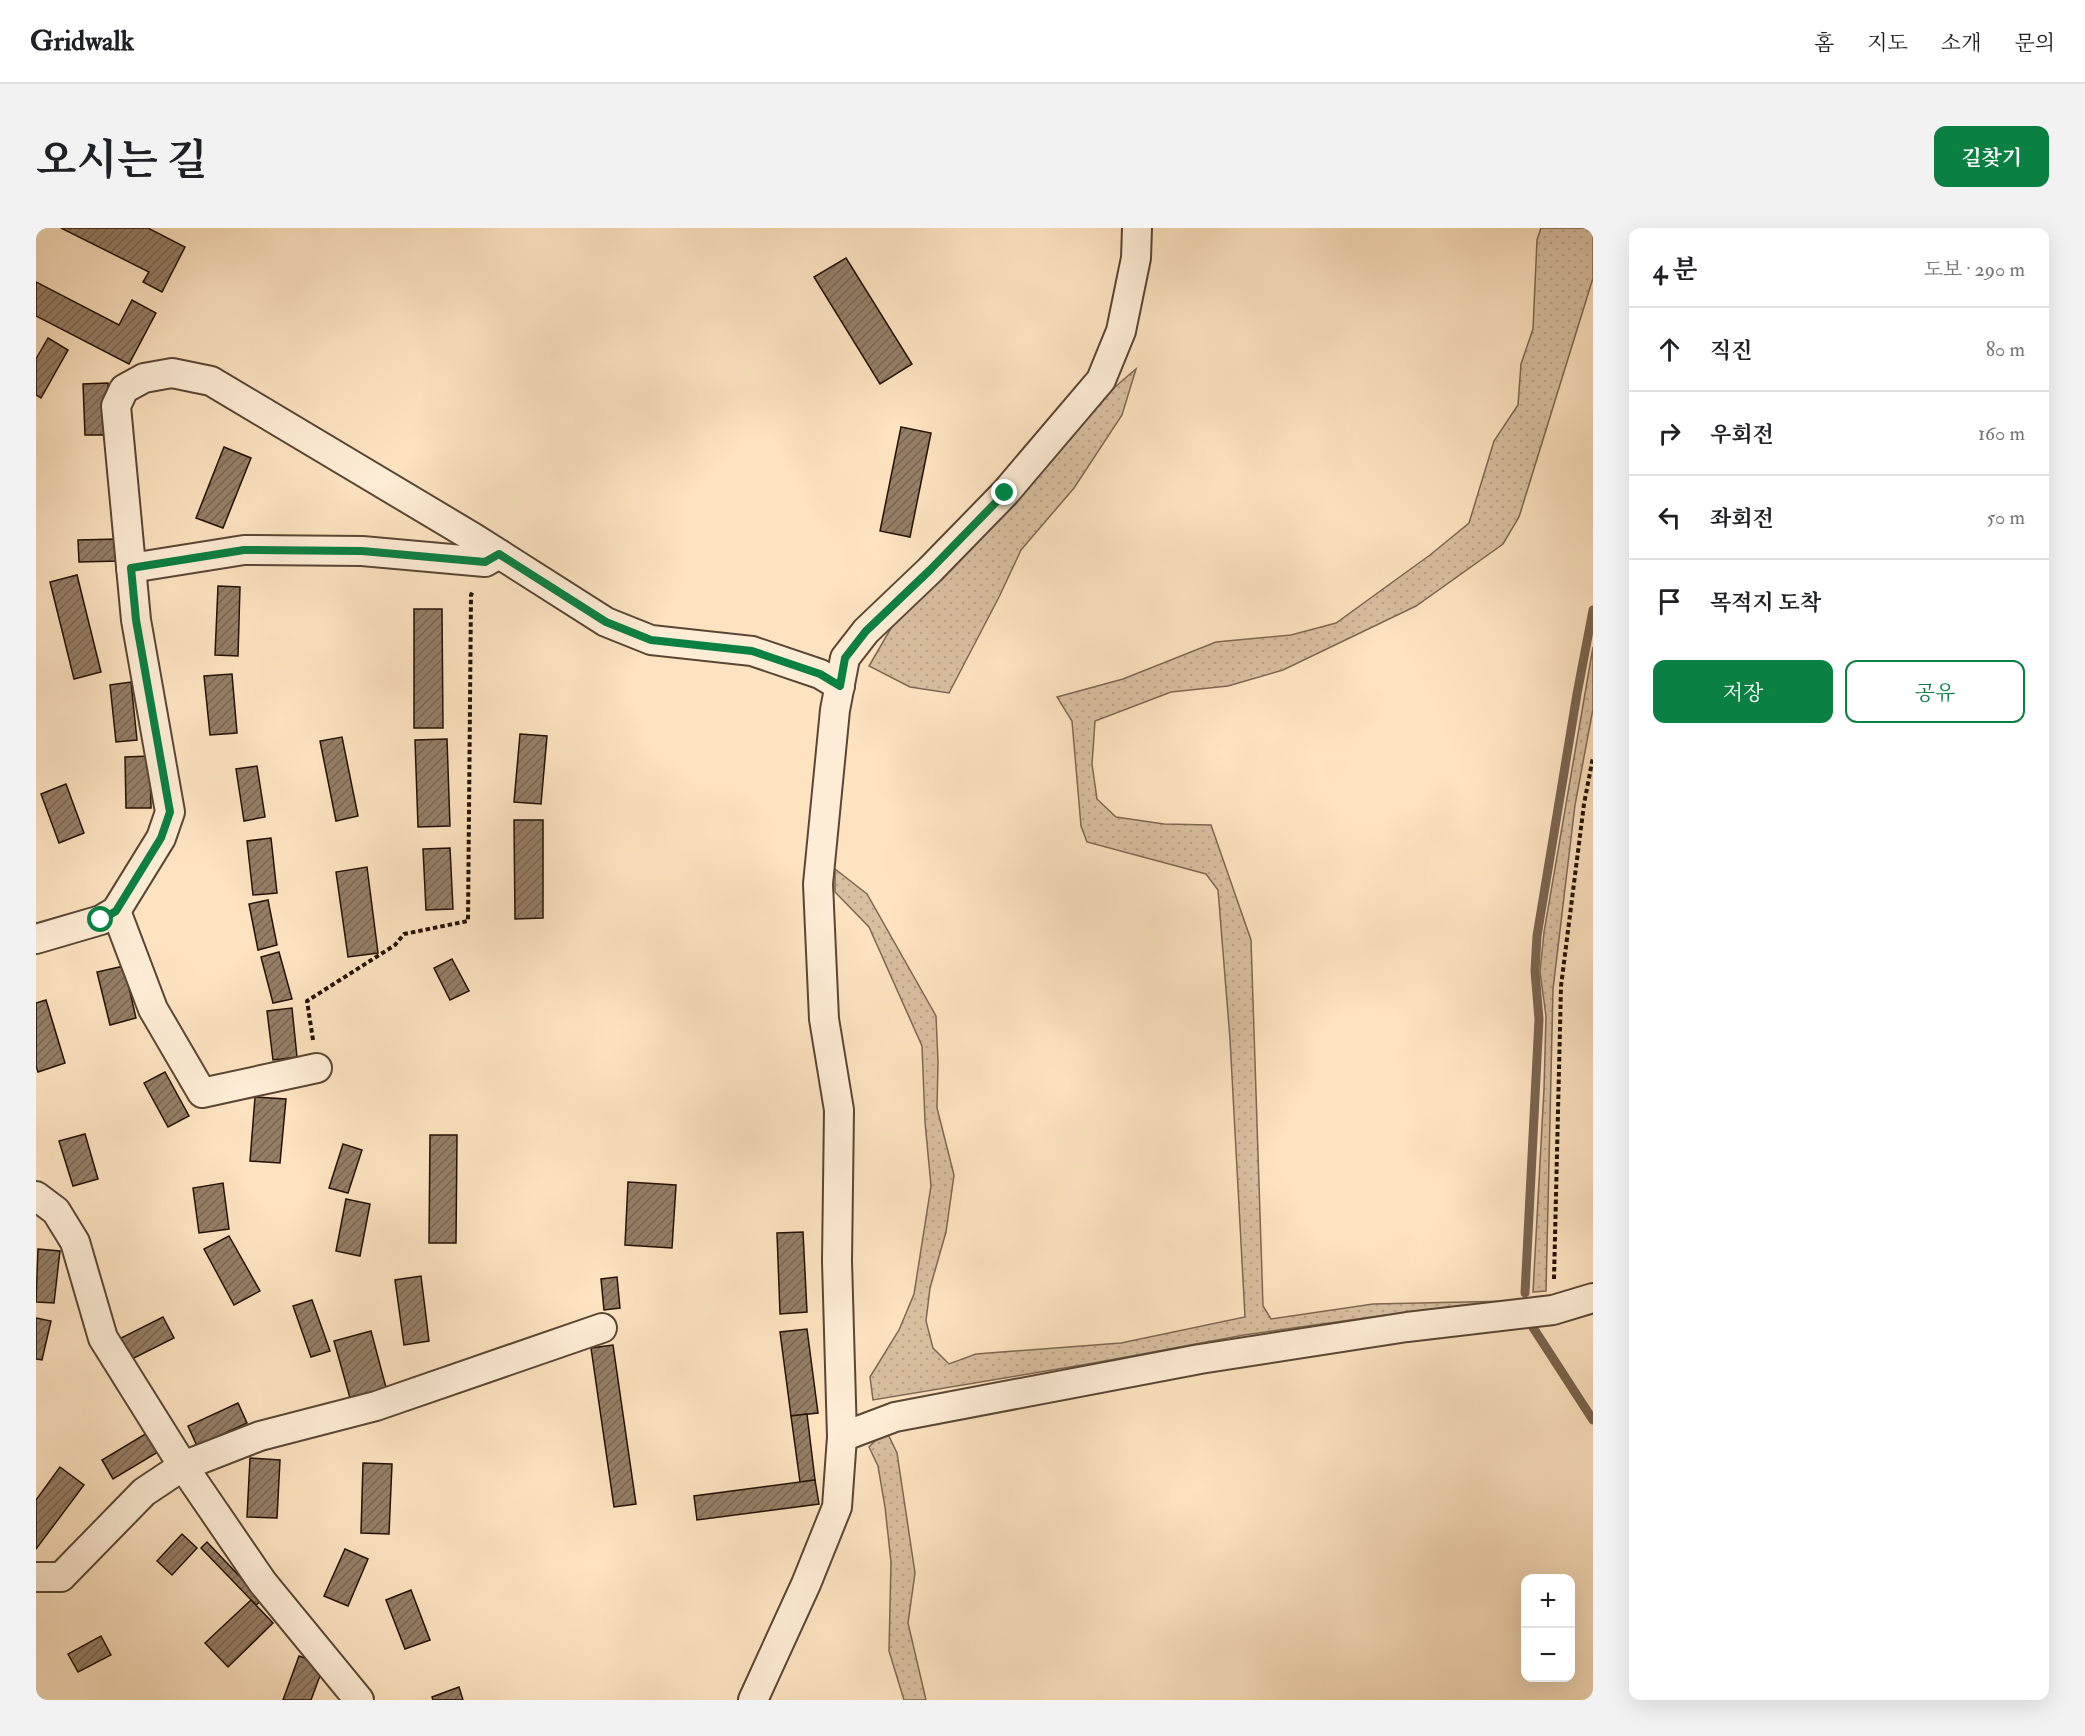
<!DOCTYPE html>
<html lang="ko">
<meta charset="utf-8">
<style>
body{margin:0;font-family:"IM FELL Double Pica","Noto Serif KR",serif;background:#f2f2f2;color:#202124}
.controls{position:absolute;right:18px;bottom:18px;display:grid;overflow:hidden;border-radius:12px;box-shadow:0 6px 24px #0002}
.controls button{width:54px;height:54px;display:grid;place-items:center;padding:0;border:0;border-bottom:2px solid #e0e0e0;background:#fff;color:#202124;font:30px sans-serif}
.stop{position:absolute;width:18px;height:18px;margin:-14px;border:4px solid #0b8043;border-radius:50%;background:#fff}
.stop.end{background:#0b8043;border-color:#fff;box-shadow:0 2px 6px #0008}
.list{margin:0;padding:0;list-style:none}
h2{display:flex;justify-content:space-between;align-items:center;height:78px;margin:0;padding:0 24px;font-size:26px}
h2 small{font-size:20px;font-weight:400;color:#757577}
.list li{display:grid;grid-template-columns:39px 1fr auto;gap:18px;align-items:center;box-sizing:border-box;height:84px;padding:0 24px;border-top:2px solid #e0e0e0}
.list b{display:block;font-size:22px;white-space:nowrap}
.list em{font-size:20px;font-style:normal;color:#757577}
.actions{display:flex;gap:12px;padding:18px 24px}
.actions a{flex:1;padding:14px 0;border:2px solid #0b8043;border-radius:12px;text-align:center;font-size:21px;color:#0b8043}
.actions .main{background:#0b8043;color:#fff}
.icon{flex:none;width:33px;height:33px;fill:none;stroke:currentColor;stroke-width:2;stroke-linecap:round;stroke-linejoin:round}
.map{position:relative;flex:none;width:1557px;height:1472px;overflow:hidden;border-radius:12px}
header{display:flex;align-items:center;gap:36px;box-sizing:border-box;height:84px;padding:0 30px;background:#fff;border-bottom:2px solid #e0e0e0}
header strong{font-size:28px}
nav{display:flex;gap:33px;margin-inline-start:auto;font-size:21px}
.intro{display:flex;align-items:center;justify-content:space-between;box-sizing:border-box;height:144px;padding:0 36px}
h1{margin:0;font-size:42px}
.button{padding:15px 27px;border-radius:12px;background:#0b8043;color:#fff;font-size:21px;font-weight:700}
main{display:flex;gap:36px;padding:0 36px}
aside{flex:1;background:#fff;border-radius:12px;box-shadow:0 6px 24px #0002}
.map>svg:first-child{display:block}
.grass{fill:url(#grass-dots);stroke:#7e6852;stroke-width:1.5}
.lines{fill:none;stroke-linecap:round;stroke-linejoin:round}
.stream{stroke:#7a644f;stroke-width:9}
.building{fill:url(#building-hatch);stroke:#241105;stroke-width:1.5}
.minor-casing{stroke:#5a4634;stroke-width:32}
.path{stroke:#241105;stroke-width:4;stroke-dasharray:4.5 3;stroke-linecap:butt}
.minor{stroke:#feedd6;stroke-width:28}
.route{stroke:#0b8043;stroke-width:8}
</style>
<header>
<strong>Gridwalk</strong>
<nav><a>홈</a><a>지도</a><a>소개</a><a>문의</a></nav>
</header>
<div class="intro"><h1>오시는 길</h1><a class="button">길찾기</a></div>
<main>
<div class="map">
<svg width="1557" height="1472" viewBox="0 0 1557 1472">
<defs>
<pattern id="grass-dots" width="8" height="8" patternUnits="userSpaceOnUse" patternTransform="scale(1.5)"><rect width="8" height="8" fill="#d8bfa0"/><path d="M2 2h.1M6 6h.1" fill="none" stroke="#b9a388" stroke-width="1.8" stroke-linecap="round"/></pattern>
<pattern id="building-hatch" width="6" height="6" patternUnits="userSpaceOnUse" patternTransform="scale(1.5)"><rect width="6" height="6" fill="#957e66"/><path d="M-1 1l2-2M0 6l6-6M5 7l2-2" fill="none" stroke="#796652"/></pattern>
</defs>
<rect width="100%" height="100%" fill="#fde3c0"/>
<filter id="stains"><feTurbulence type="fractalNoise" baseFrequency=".00333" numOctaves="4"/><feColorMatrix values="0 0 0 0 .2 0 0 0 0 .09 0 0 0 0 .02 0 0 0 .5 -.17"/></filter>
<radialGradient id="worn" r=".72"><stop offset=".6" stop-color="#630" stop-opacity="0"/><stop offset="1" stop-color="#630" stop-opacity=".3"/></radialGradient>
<g class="grass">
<polygon points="1505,0 1557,0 1557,50 1483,289 1467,316 1380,378 1247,442 1192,458 1135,464 1059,493 1056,536 1061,571 1080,589 1128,596 1175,597 1215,712 1227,1078 1235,1091 1337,1076 1476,1073 1343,1088 1208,1107 1058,1135 837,1172 834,1149 863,1102 878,1066 895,958 889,894 886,818 833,699 799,664 799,641 831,666 900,788 902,834 901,880 918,947 910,1004 894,1060 890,1093 897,1120 913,1136 940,1126 1085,1115 1209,1089 1194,811 1182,662 1170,646 1051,614 1045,598 1036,493 1021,469 1087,451 1180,414 1255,407 1300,395 1394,327 1433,295 1458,213 1482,177 1485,136 1497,101 1501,12"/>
<polygon points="1100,141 1086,187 1038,260 985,322 963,369 913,465 874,459 833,438 858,395 1080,158"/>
<polygon points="1557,419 1557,481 1539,577 1517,761 1510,1063 1497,1064 1508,861 1510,788 1504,744 1508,704"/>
<polygon points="850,1202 861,1225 879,1345 872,1395 890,1472 868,1472 853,1423 855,1334 849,1279 842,1238 833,1219"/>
</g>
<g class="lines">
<g class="stream">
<polyline points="1489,1065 1503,791 1499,743 1501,708 1541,466 1557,382"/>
<polyline points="1496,1098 1557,1192"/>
</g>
</g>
<g class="building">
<polygon points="25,0 112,0 149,19 126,64 107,54 113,44"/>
<polygon points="810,30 876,136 844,156 778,49"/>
<polygon points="0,54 83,97 96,72 120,85 93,136 0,88"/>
<polygon points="12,110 32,122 5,170 0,167 0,131"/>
<polygon points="72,155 73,207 49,207 47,156"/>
<polygon points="865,199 895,205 874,309 844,303"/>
<polygon points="188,219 215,230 187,300 160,290"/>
<polygon points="83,311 83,333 43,334 42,312"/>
<polygon points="41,347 65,444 38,451 14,354"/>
<polygon points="182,358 204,359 202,428 179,427"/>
<polygon points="378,381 406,381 407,500 378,500"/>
<polygon points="196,446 201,505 174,507 168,448"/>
<polygon points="95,454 101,512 80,514 74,457"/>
<polygon points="484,506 511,508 505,576 478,574"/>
<polygon points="306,509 322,588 300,593 284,513"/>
<polygon points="411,511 414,598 382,599 379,512"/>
<polygon points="114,528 115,580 90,580 89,529"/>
<polygon points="221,538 229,589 208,593 200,541"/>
<polygon points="30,556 48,605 23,615 5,566"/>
<polygon points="478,592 507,592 507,690 479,691"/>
<polygon points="235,610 241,665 217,667 211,613"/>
<polygon points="414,620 417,681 390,682 387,621"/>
<polygon points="331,639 342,725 312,729 300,644"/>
<polygon points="232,672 241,717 222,722 213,676"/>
<polygon points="243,724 256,771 237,775 225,729"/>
<polygon points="416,731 433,763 414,772 398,740"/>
<polygon points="88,738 100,790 74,797 61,744"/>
<polygon points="10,772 29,835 2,844 0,838 0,775"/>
<polygon points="256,780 261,829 237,832 231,783"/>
<polygon points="129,844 153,888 132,899 108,855"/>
<polygon points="219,869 250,871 244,935 214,933"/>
<polygon points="49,906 62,951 37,958 23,913"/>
<polygon points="394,907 421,907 420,1015 393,1015"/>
<polygon points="307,916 326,922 312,965 293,960"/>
<polygon points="592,954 640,957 636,1020 589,1017"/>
<polygon points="187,955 193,1001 163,1005 157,960"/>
<polygon points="310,971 334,976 324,1028 300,1023"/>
<polygon points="767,1004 771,1084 744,1086 741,1005"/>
<polygon points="193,1008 224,1063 198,1077 168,1021"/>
<polygon points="2,1021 24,1023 18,1075 0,1074"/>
<polygon points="385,1048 393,1113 368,1117 359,1052"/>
<polygon points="581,1049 584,1080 568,1082 565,1051"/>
<polygon points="276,1072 294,1123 275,1129 257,1078"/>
<polygon points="127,1089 138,1110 94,1132 83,1111"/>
<polygon points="0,1090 15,1093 6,1132 0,1131"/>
<polygon points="771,1101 782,1185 755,1188 744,1104"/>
<polygon points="335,1103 352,1167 316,1177 298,1113"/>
<polygon points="577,1117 600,1276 578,1279 555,1120"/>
<polygon points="202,1175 211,1195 161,1218 152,1198"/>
<polygon points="771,1186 779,1252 764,1254 755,1188"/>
<polygon points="111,1205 122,1224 77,1251 66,1232"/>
<polygon points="214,1230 244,1232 241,1290 211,1289"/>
<polygon points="327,1235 356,1236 353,1306 325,1305"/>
<polygon points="24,1239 48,1257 0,1321 0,1272"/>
<polygon points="779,1252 783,1276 661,1292 658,1268"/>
<polygon points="146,1306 161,1320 136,1347 121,1333"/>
<polygon points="171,1314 226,1372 220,1377 165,1320"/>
<polygon points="309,1321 332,1331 312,1378 288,1368"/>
<polygon points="375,1362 394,1412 369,1421 350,1372"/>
<polygon points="215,1372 237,1395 192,1439 169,1415"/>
<polygon points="65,1408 75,1427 42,1444 32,1426"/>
<polygon points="263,1428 288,1437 275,1472 247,1472"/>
<polygon points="423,1459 427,1472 397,1472 396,1469"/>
</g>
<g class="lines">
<defs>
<g id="minor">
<polyline points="95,340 208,322 326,323 449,334 463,326"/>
<polyline points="80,683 117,781 166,865 281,840"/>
<polyline points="0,711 65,692 80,683 125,610 134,584 100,392 80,178 88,161 108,150 136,145 175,153 438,310 570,394 615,412 716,423 784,446 804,458"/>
<polyline points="0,968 20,983 39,1014 67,1110 147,1238 227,1355 323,1472"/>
<polyline points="806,1209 859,1189 1164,1131 1371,1099 1517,1082 1557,1070"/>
<polyline points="0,1349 25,1349 108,1264 147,1238 224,1208 340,1178 566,1100"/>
<polyline points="717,1472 770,1356 801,1279 806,1209 801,1033 803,882 788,791 782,656 799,482 809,430 830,403 894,342 969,265 1065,152 1085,103 1100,30 1101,0"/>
</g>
</defs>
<use href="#minor" class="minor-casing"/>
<g class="path">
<polyline points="277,812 271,773 359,717 368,706 432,693 435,367 437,363"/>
<polyline points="1518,1051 1525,758 1548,576 1557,529"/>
</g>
<use href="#minor" class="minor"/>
</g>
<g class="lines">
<polyline class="route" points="65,692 80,683 125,610 134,584 100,392 95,340 208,322 326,323 449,334 463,326 570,394 615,412 716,423 784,446 804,458 809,430 830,403 894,342 969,265"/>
</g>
<rect width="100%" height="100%" filter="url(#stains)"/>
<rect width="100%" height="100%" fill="url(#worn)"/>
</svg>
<div class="controls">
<button>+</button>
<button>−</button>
</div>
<div class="stop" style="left:65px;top:692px"></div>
<div class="stop end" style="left:969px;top:265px"></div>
</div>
<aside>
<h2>4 분<small>도보 · 290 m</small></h2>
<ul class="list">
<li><svg class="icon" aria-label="ahead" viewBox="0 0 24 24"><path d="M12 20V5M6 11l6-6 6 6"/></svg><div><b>직진</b></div><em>80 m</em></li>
<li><svg class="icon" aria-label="right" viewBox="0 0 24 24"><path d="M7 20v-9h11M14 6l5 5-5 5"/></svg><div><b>우회전</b></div><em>160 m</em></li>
<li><svg class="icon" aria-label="left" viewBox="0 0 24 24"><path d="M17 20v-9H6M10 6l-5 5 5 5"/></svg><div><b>좌회전</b></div><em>50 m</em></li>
<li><svg class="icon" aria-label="arrive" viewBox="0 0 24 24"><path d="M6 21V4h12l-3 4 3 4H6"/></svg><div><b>목적지 도착</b></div></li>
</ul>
<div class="actions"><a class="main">저장</a><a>공유</a></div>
</aside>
</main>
